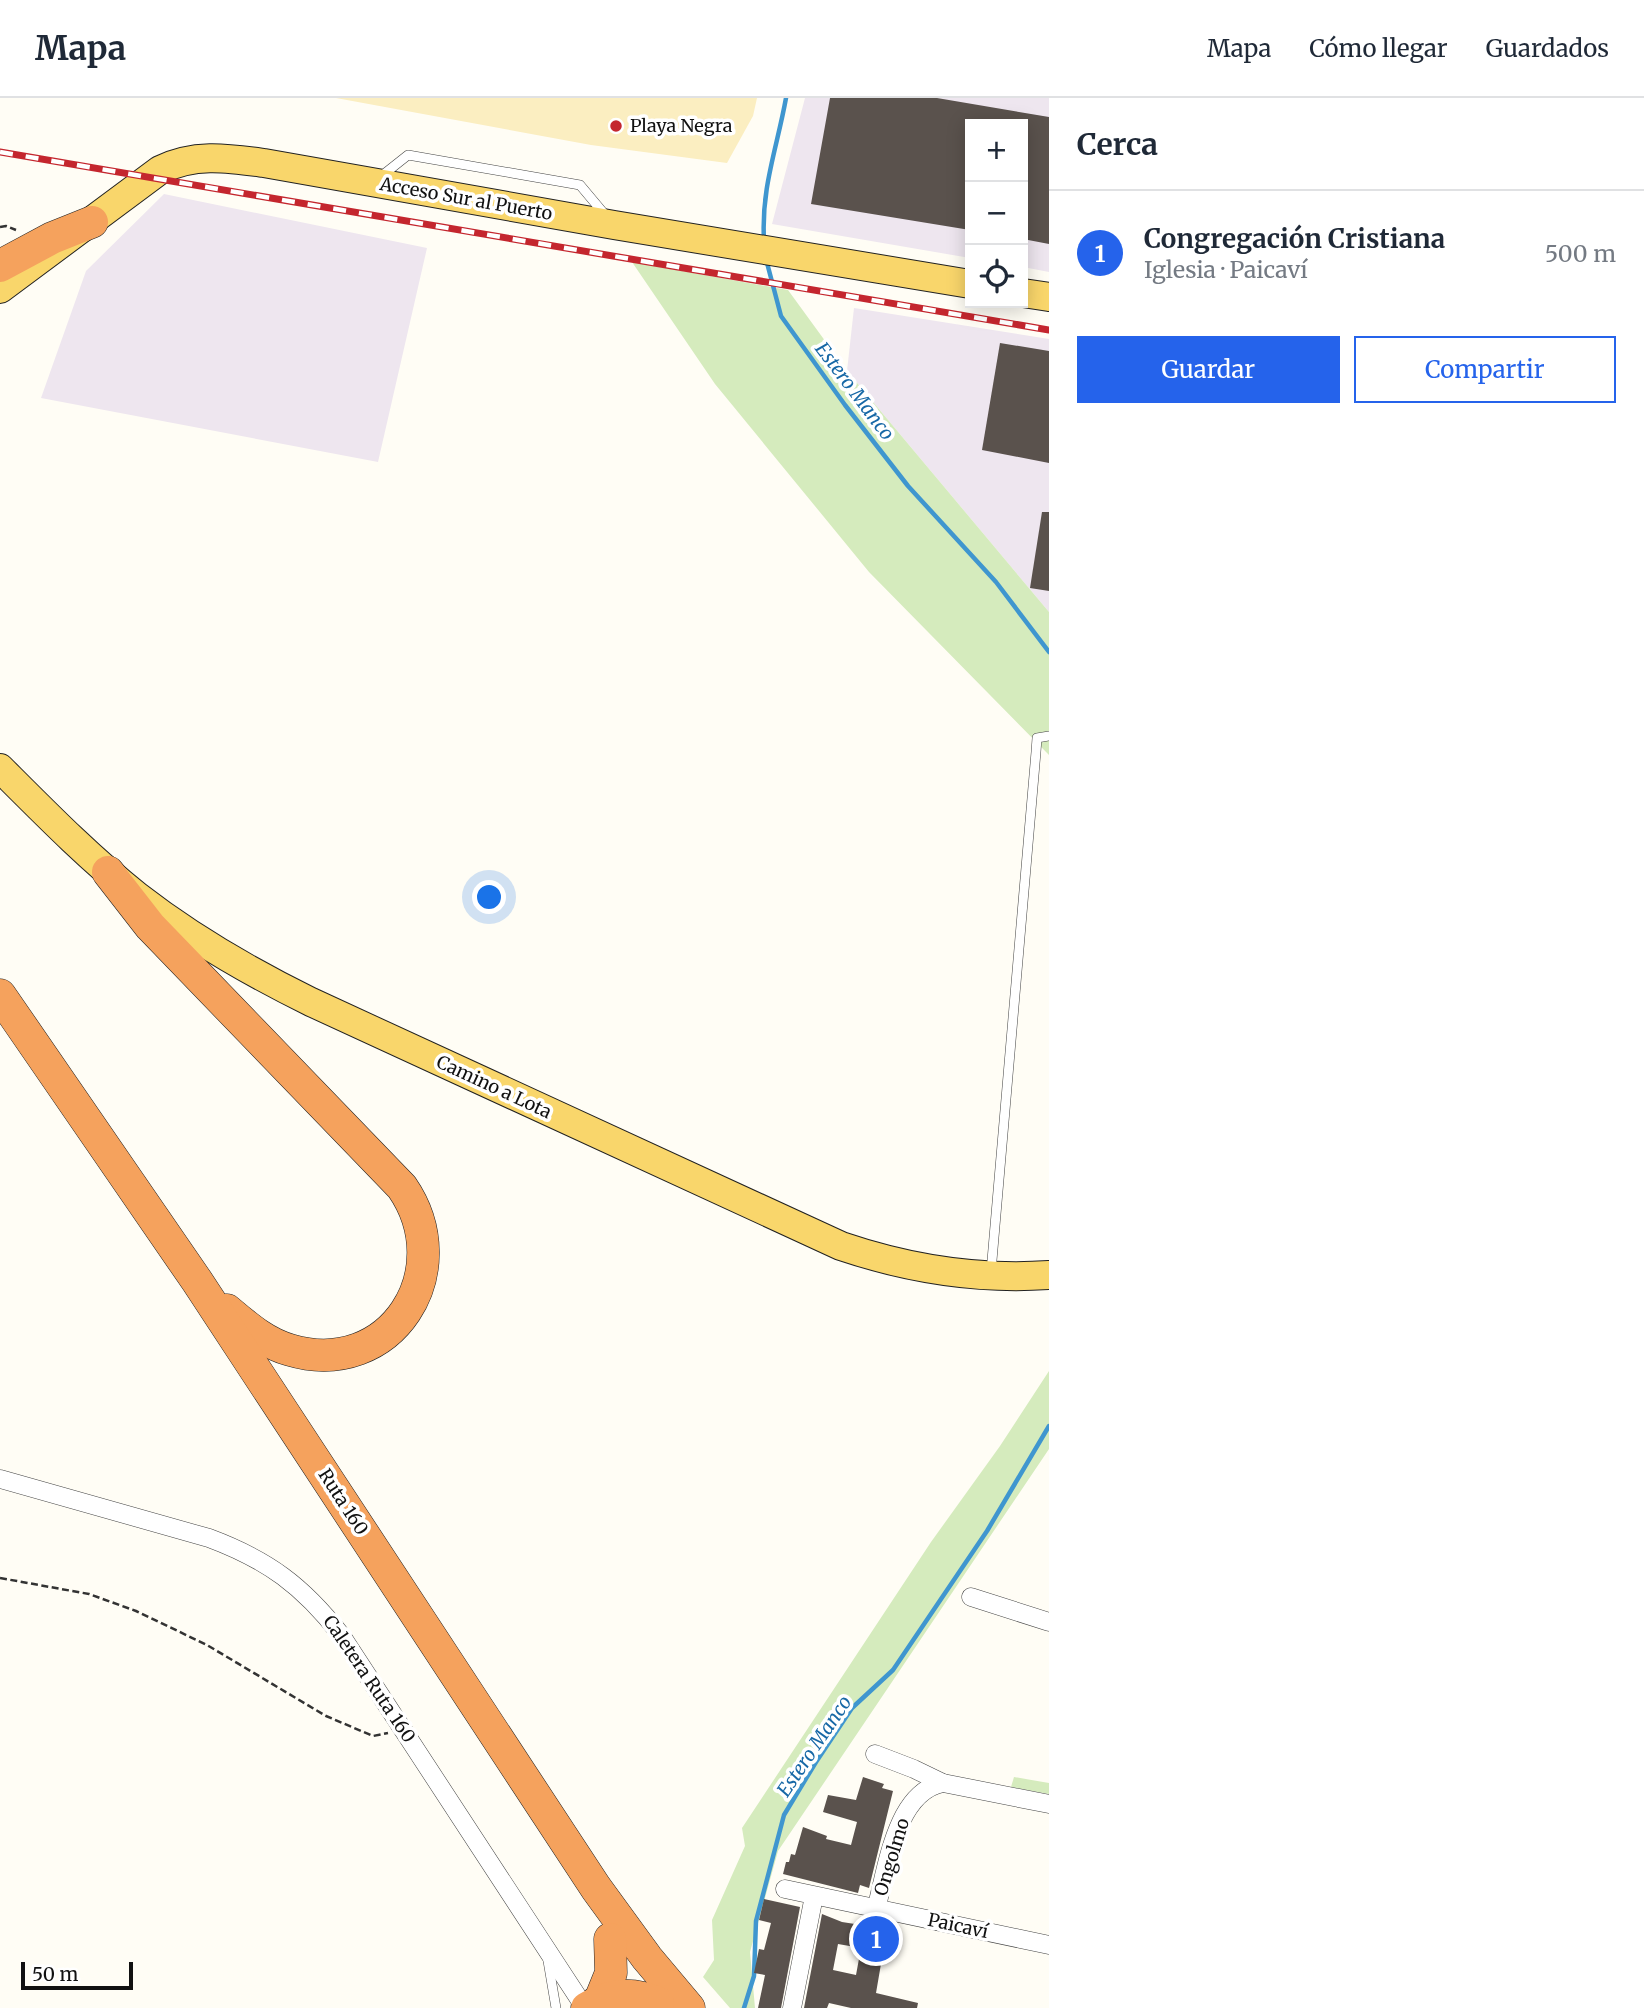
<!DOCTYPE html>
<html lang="es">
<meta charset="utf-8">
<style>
body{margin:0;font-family:Merriweather,serif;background:#f2f2f3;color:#1f2937}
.controls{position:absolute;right:21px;top:21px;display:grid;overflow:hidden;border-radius:0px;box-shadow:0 4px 18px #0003}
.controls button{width:63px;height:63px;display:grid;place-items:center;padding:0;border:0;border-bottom:2px solid #e0e1e3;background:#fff;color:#1f2937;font:35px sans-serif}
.scale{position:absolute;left:21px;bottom:18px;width:112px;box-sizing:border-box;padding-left:7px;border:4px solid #111;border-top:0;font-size:19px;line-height:24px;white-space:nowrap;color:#111;-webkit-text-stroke:5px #fff;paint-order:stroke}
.you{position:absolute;left:490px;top:800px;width:24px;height:24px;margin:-18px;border:5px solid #fff;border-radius:50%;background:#1a73e8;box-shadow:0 0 0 10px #1a73e833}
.badge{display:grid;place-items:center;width:46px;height:46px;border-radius:50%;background:#2563eb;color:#fff;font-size:23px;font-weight:700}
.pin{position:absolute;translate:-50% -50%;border:4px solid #fff;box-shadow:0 2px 7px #0006}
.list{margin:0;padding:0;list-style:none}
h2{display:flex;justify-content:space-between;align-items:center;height:91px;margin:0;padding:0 28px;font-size:30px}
h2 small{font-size:23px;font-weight:400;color:#747a83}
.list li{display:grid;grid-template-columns:46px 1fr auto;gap:21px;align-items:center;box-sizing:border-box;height:126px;padding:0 28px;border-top:2px solid #e0e1e3}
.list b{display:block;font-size:26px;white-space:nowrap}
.list p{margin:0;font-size:23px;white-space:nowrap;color:#747a83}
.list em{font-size:23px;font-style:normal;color:#747a83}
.actions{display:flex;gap:14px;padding:21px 28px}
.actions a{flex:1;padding:16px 0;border:2px solid #2563eb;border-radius:0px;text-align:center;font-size:24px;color:#2563eb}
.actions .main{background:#2563eb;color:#fff}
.icon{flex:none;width:38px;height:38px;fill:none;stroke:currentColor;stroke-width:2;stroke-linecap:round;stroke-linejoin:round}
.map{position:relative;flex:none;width:1049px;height:1910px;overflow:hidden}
header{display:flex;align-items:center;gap:42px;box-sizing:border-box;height:98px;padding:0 35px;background:#fff;border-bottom:2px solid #e0e1e3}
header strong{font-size:33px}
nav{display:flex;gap:38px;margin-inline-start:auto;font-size:24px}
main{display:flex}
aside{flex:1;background:#fff}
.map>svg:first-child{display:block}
.industrial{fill:#eee6ef}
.green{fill:#d5ebbd}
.sand{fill:#fbeec1}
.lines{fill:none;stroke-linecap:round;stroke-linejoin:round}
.stream{stroke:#3f96cf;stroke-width:4.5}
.building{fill:#5a524d;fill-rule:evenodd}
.lane-casing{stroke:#444;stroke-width:10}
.street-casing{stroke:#444;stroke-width:19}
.primary-casing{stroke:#222;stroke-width:30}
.highway-casing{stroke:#222;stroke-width:33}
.path{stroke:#333;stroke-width:2.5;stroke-dasharray:7 3.5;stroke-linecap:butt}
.lane{stroke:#fff;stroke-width:9}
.street{stroke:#fff;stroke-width:18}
.primary{stroke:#f9d66b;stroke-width:28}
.highway{stroke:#f5a25d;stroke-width:32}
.rail-casing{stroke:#c4262e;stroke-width:7}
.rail{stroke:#fff;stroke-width:4.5;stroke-dasharray:13;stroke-linecap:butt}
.poi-dot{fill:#c4262e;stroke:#fff;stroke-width:2.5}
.labels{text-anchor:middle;stroke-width:7;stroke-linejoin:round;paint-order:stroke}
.poi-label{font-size:18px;fill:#111;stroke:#fff;text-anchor:start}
.street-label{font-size:18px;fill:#111;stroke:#fff}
.water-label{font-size:19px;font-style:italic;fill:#1768a6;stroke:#fff}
</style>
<header>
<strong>Mapa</strong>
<nav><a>Mapa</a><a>Cómo llegar</a><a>Guardados</a></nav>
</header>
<main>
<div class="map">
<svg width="1049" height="1910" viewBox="0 0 1049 1910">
<rect width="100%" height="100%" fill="#fffdf5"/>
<g class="industrial">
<polygon points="805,0 1049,0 1049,174 1023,169 1023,26 970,26 970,160 772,126"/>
<polygon points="164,96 427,150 378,364 41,300 86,173"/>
<polygon points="854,210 1049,241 1049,514 847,273"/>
</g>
<g class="green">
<polygon points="632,164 788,192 847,273 1049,514 1049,657 869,474 715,286"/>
<polygon points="1049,1273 1049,1351 778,1753 750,1854 755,1910 730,1910 703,1879 714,1862 712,1822 745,1748 742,1730 931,1444 1000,1348"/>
<polygon points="1014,1679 1049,1685 1049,1696 1011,1689"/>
</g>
<polygon class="sand" points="336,0 757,0 753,18 727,65 591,47"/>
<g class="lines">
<g class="stream">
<path d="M 764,142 C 761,90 777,50 786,0"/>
<polyline points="766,161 781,218 845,307 908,388 996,484 1049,554"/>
<polyline points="744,1910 754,1878 756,1823 784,1717 816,1664 852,1610 893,1572 987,1433 1049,1328"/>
</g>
</g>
<g class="building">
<polygon points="830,0 937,0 1049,19 1049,146 1023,141 1023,26 970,26 970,132 811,106"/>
<polygon points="1000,245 1049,253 1049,365 982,352"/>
<polygon points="1042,414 1049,414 1049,493 1030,490"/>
<polygon points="863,1679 884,1686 882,1690 893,1693 869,1790 860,1787 858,1795 783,1776 786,1764 789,1764 791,1756 795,1757 803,1729 827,1738 826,1741 851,1747 857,1724 823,1714 828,1697 856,1702"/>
<polygon points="764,1801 800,1809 781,1910 758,1910 765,1877 754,1875 759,1851 764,1852 771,1825 759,1822"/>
<path d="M 822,1816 L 842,1824 L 887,1831 L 876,1895 L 918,1905 L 917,1910 L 851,1910 L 829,1905 L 827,1910 L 804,1910 ZM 838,1846 L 861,1850 L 856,1877 L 833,1872 Z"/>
</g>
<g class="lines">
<defs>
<g id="lane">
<polyline points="379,80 408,57 580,87 606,118"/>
<polyline points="991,1174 1036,654 1037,640 1049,638"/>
<polyline points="548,1863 556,1910"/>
</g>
<g id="street">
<path d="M 0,1381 L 209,1440 C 268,1462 303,1488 341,1537 L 585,1910"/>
<polyline points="971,1499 1049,1524"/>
<polyline points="875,1656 914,1671 943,1685 1049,1706"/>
<polyline points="785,1791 1049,1847"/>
<path d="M 876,1811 C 887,1772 895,1694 943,1685"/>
<polyline points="792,1910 814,1798"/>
</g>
<g id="primary">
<path d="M 0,191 L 160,72 C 195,55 227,60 264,65 L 614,127 L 970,186"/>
<polyline points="1023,195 1049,199"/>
<path d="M 0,670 C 44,714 88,759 137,798 C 191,840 250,874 311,904 L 841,1148 C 909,1171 977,1182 1049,1177"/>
</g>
<g id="highway">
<polyline points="0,168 52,140 92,124"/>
<path d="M 108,774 L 150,828 L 402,1089 C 460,1173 391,1282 290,1252 C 265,1245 246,1228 227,1212"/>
<polyline points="0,897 197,1183 596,1790 647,1860 689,1910"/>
<polyline points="600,1902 611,1875 610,1841"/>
<path d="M 587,1910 C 611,1895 633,1894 658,1905"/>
</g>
</defs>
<use href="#lane" class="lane-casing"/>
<use href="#street" class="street-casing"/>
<use href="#primary" class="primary-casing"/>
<use href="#highway" class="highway-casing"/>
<g class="path">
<polyline points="0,129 6,128 16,132"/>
<polyline points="0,1480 89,1496 136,1513 207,1547 326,1618 373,1638 388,1635"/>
</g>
<use href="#lane" class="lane"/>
<use href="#street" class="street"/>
<use href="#primary" class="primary"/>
<use href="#highway" class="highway"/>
<defs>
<polyline id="rail" points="0,54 1049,232"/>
</defs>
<use href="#rail" class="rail-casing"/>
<use href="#rail" class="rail"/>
</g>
<circle class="poi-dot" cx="616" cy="28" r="7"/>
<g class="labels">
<g class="poi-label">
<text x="630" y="34">Playa Negra</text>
</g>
<g class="street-label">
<text transform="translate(466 101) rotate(10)" y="6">Acceso Sur al Puerto</text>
<text transform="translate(494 989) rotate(25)" y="6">Camino a Lota</text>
<text transform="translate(343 1404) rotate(57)" y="6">Ruta 160</text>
<text transform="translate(369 1581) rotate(56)" y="6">Caletera Ruta 160</text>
<text transform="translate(892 1759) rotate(-73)" y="6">Ongolmo</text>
<text transform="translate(958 1828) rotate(12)" y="6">Paicaví</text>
</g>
<g class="water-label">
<text transform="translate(855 293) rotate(53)" y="7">Estero Manco</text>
<text transform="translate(814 1648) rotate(-56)" y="7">Estero Manco</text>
</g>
</g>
</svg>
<div class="controls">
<button>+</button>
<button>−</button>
<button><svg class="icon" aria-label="locate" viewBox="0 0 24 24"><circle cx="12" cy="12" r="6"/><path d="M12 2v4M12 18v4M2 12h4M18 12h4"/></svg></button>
</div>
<div class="scale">50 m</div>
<div class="you"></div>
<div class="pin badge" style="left:876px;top:1841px">1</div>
</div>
<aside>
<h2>Cerca<small></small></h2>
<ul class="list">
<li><span class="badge">1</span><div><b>Congregación Cristiana</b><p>Iglesia · Paicaví</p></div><em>500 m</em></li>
</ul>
<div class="actions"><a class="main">Guardar</a><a>Compartir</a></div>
</aside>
</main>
